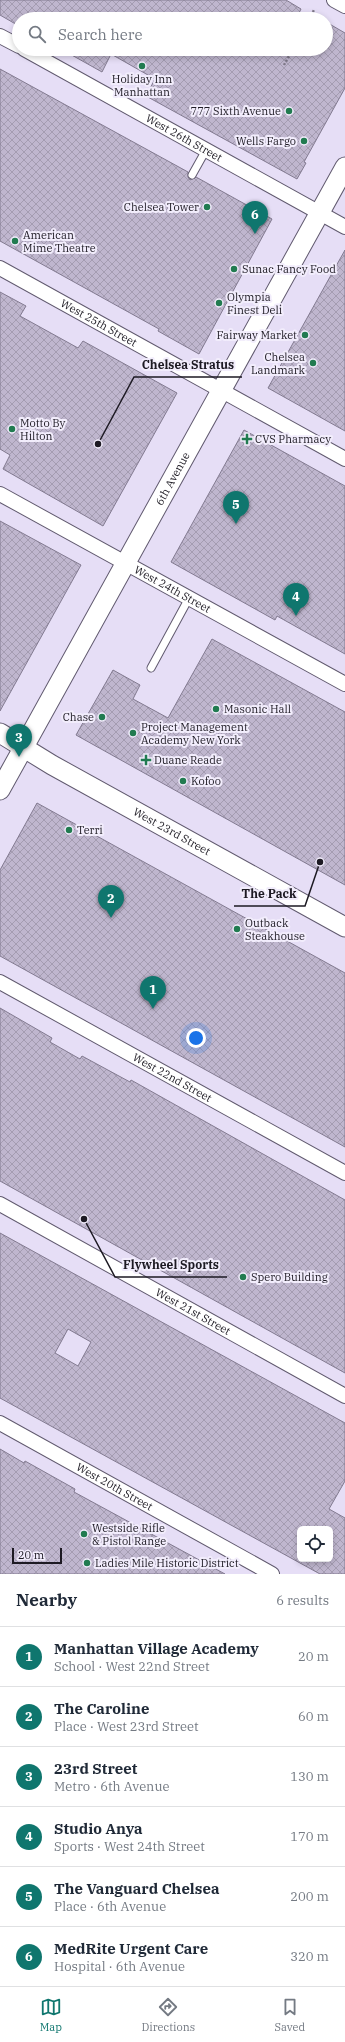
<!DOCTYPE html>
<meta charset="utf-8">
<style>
body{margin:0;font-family:"IBM Plex Serif",serif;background:#f2f2f3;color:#1f2937}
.controls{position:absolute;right:12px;bottom:12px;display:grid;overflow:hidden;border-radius:6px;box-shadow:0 2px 6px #0003}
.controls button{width:36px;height:36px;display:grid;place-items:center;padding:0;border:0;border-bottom:1px solid #e0e1e3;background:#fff;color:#1f2937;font:20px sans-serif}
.scale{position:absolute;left:12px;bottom:10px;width:50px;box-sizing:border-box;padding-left:4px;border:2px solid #1d1a23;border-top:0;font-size:11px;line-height:14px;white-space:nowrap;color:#1d1a23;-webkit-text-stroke:3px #f2edfc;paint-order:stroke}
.you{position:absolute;left:196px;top:1038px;width:14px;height:14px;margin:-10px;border:3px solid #fff;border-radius:50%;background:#1a73e8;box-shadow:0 0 0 6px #1a73e833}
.badge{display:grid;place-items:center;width:26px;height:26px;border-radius:50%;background:#0f766e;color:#fff;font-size:13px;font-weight:700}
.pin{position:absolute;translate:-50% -33px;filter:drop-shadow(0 1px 2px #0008)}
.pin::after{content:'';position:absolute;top:21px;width:14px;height:12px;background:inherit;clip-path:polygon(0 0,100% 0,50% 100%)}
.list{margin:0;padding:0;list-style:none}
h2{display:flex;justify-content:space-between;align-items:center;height:52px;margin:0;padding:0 16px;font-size:17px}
h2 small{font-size:13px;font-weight:400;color:#747a83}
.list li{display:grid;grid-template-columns:26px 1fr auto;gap:12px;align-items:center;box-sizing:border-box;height:60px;padding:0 16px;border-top:1px solid #e0e1e3}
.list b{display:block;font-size:15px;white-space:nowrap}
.list p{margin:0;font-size:13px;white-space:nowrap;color:#747a83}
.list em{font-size:13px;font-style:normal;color:#747a83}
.icon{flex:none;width:22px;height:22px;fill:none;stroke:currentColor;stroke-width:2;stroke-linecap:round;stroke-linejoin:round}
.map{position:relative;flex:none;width:345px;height:1574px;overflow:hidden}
.search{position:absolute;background:#fff;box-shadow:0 2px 6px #0003;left:12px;right:12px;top:12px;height:44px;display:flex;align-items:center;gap:10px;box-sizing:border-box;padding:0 14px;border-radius:22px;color:#747a83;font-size:15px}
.sheet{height:412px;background:#fff}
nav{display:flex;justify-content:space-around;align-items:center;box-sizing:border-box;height:56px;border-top:1px solid #e0e1e3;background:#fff;font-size:11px;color:#747a83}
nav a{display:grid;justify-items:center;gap:2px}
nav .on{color:#0f766e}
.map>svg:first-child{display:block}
.building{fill:url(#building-cross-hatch);stroke:#827a90;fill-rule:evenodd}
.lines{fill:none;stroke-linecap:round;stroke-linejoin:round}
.lane-casing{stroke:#615a6f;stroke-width:9}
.street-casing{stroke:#615a6f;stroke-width:16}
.secondary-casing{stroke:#615a6f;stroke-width:21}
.path{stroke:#7d7787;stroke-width:2.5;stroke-dasharray:2 2;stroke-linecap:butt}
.lane{stroke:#fff;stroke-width:7}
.street{stroke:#fff;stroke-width:14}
.secondary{stroke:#fff;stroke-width:19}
.poi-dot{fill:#217b50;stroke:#f2edfc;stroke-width:1.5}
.labels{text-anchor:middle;stroke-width:4;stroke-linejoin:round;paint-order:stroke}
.poi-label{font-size:11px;fill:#1d1a23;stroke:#f2edfc;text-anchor:start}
.street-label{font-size:11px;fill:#1d1a23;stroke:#f2edfc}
.leader{fill:none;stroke:#1d1a23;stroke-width:1.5}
.callout-dot{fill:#1d1a23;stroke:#f2edfc;stroke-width:1.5}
.callout-label{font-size:12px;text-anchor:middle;font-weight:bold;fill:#1d1a23;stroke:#f2edfc;stroke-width:4;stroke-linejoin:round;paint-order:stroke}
</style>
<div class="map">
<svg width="345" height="1574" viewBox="0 0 345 1574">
<defs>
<pattern id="building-cross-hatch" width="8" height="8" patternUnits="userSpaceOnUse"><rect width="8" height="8" fill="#bfb6ce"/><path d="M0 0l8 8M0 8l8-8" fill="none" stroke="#a49cb1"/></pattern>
</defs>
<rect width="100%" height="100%" fill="#e6def6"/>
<g class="building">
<polygon points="0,0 286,0 301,9 296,19 19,19 19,26 0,15"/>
<polygon points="326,22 345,33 345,88 304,162 306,163 297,179 146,96 155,79 111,54 102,72 61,49 298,49 308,55 312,49 326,49"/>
<polygon points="0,69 188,172 188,177 190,180 196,177 272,219 199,354 158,331 159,329 0,241"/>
<polygon points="345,250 345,431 268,388"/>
<polygon points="0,292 26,306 20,316 78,348 83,341 177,393 103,526 3,469 10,455 0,449"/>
<polygon points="244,430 345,486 345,654 277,616 275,620 171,562"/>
<polygon points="0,521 81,565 0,711"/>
<polygon points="212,639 345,712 345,885 76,735 113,670 140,685 133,699 168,718"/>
<polygon points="37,803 345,973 345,1147 0,956 0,870"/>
<polygon points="0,1008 52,1038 50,1042 80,1059 82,1056 130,1082 131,1080 345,1200 345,1373 0,1181"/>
<path d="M 0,1233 L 345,1423 L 345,1481 L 329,1509 L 345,1518 L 345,1574 L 320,1574 L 0,1398 ZM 68,1329 L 91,1342 L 78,1366 L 55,1353 ZM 300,1529 L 330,1529 L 330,1559 L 300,1559 Z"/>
<polygon points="0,1449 24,1463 25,1461 75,1489 74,1492 225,1574 0,1574"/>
</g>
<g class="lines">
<defs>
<g id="lane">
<polyline points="192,175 206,150"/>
<polyline points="151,668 189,598"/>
</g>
<g id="street">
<polyline points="334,0 345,6"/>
<polyline points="0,36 19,46"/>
<path id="s1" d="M 24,49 L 345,227"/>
<path id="s2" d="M 0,268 L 345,459"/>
<path id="s3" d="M 0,494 L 345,684"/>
<path id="s4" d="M 0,982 L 345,1173"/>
<path id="s5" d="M 0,1204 L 345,1396"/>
<path id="s6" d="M 0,1423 L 272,1574"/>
</g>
<g id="secondary">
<path id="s7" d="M 0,733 L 52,765 L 345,927"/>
<path id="s8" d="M 0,790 L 345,167"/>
</g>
</defs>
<use href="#lane" class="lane-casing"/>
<use href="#street" class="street-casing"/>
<use href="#secondary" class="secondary-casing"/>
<g class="path">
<polyline points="309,19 314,10"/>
<polyline points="284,65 293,49"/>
</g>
<use href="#lane" class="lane"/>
<use href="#street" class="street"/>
<use href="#secondary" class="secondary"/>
</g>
<g class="poi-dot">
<circle cx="142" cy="66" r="4"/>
<circle cx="289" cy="111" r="4"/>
<circle cx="304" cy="141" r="4"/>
<circle cx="207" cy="207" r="4"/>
<circle cx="15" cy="241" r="4"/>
<circle cx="234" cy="269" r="4"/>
<circle cx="219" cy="303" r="4"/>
<circle cx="305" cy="335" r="4"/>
<circle cx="313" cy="363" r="4"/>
<circle cx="12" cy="429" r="4"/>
<path d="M245 433h4v4h4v4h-4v4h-4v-4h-4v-4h4z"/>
<circle cx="216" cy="709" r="4"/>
<circle cx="102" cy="717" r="4"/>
<circle cx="133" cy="733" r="4"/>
<path d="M144 754h4v4h4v4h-4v4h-4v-4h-4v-4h4z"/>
<circle cx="183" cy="781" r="4"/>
<circle cx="69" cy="830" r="4"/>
<circle cx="237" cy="929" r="4"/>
<circle cx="243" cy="1277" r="4"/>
<circle cx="84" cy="1534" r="4"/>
<circle cx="87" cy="1563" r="4"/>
</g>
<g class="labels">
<g class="poi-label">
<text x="142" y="83" text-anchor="middle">Holiday Inn<tspan x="142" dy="13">Manhattan</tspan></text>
<text x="281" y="115" text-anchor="end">777 Sixth Avenue</text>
<text x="296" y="145" text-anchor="end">Wells Fargo</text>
<text x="199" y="211" text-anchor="end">Chelsea Tower</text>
<text x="23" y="239">American<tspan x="23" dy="13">Mime Theatre</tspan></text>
<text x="242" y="273">Sunac Fancy Food</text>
<text x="227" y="301">Olympia<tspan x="227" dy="13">Finest Deli</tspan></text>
<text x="297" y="339" text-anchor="end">Fairway Market</text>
<text x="305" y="361" text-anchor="end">Chelsea<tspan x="305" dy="13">Landmark</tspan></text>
<text x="20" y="427">Motto By<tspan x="20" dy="13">Hilton</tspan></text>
<text x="255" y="443">CVS Pharmacy</text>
<text x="224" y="713">Masonic Hall</text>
<text x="94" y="721" text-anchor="end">Chase</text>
<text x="141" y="731">Project Management<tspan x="141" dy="13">Academy New York</tspan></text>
<text x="154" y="764">Duane Reade</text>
<text x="191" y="785">Kofoo</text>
<text x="77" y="834">Terri</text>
<text x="245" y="927">Outback<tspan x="245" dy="13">Steakhouse</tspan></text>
<text x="251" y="1281">Spero Building</text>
<text x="92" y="1532">Westside Rifle<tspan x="92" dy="13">&amp; Pistol Range</tspan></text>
<text x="95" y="1567">Ladies Mile Historic District</text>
</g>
<g class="street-label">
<text dy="4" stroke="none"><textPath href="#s1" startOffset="183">West 26th Street</textPath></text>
<text dy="4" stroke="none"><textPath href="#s2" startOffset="113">West 25th Street</textPath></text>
<text dy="4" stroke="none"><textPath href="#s8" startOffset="356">6th Avenue</textPath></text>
<text dy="4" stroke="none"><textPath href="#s3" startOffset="197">West 24th Street</textPath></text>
<text dy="4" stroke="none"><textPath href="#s7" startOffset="198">West 23rd Street</textPath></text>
<text dy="4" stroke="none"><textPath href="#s4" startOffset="197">West 22nd Street</textPath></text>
<text dy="4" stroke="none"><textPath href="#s5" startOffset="221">West 21st Street</textPath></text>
<text dy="4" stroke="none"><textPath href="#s6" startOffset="131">West 20th Street</textPath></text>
</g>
</g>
<path class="leader" d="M98 444L134 377H242M320 862L305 906H234M84 1219L115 1277H227"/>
<g class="callout-dot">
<circle cx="98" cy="444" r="4"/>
<circle cx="320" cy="862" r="4"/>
<circle cx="84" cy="1219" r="4"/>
</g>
<g class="callout-label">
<text x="188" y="369">Chelsea Stratus</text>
<text x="269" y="898">The Pack</text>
<text x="171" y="1269">Flywheel Sports</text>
</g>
</svg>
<div class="controls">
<button><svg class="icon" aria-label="locate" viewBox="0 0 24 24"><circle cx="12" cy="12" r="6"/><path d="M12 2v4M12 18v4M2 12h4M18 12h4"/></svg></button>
</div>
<div class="scale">20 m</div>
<div class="you"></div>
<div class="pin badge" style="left:153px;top:1009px">1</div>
<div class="pin badge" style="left:111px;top:918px">2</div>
<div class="pin badge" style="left:19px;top:757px">3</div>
<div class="pin badge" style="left:296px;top:616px">4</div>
<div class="pin badge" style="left:236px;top:524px">5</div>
<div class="pin badge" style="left:255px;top:234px">6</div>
<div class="search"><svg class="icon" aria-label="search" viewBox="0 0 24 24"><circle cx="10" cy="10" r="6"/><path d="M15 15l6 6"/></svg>Search here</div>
</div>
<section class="sheet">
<h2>Nearby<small>6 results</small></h2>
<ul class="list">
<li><span class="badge">1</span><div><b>Manhattan Village Academy</b><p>School · West 22nd Street</p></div><em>20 m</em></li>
<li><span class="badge">2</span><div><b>The Caroline</b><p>Place · West 23rd Street</p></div><em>60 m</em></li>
<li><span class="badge">3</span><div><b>23rd Street</b><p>Metro · 6th Avenue</p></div><em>130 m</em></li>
<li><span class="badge">4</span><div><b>Studio Anya</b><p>Sports · West 24th Street</p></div><em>170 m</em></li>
<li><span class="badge">5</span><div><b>The Vanguard Chelsea</b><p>Place · 6th Avenue</p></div><em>200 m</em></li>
<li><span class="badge">6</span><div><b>MedRite Urgent Care</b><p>Hospital · 6th Avenue</p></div><em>320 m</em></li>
</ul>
</section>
<nav>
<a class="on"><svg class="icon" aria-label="map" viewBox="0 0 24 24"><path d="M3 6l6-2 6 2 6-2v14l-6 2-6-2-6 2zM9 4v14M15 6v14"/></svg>Map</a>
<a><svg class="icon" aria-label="directions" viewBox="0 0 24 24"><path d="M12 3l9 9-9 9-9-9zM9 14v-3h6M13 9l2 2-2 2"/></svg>Directions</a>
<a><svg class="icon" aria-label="saved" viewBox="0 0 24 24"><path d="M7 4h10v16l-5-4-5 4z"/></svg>Saved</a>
</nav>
